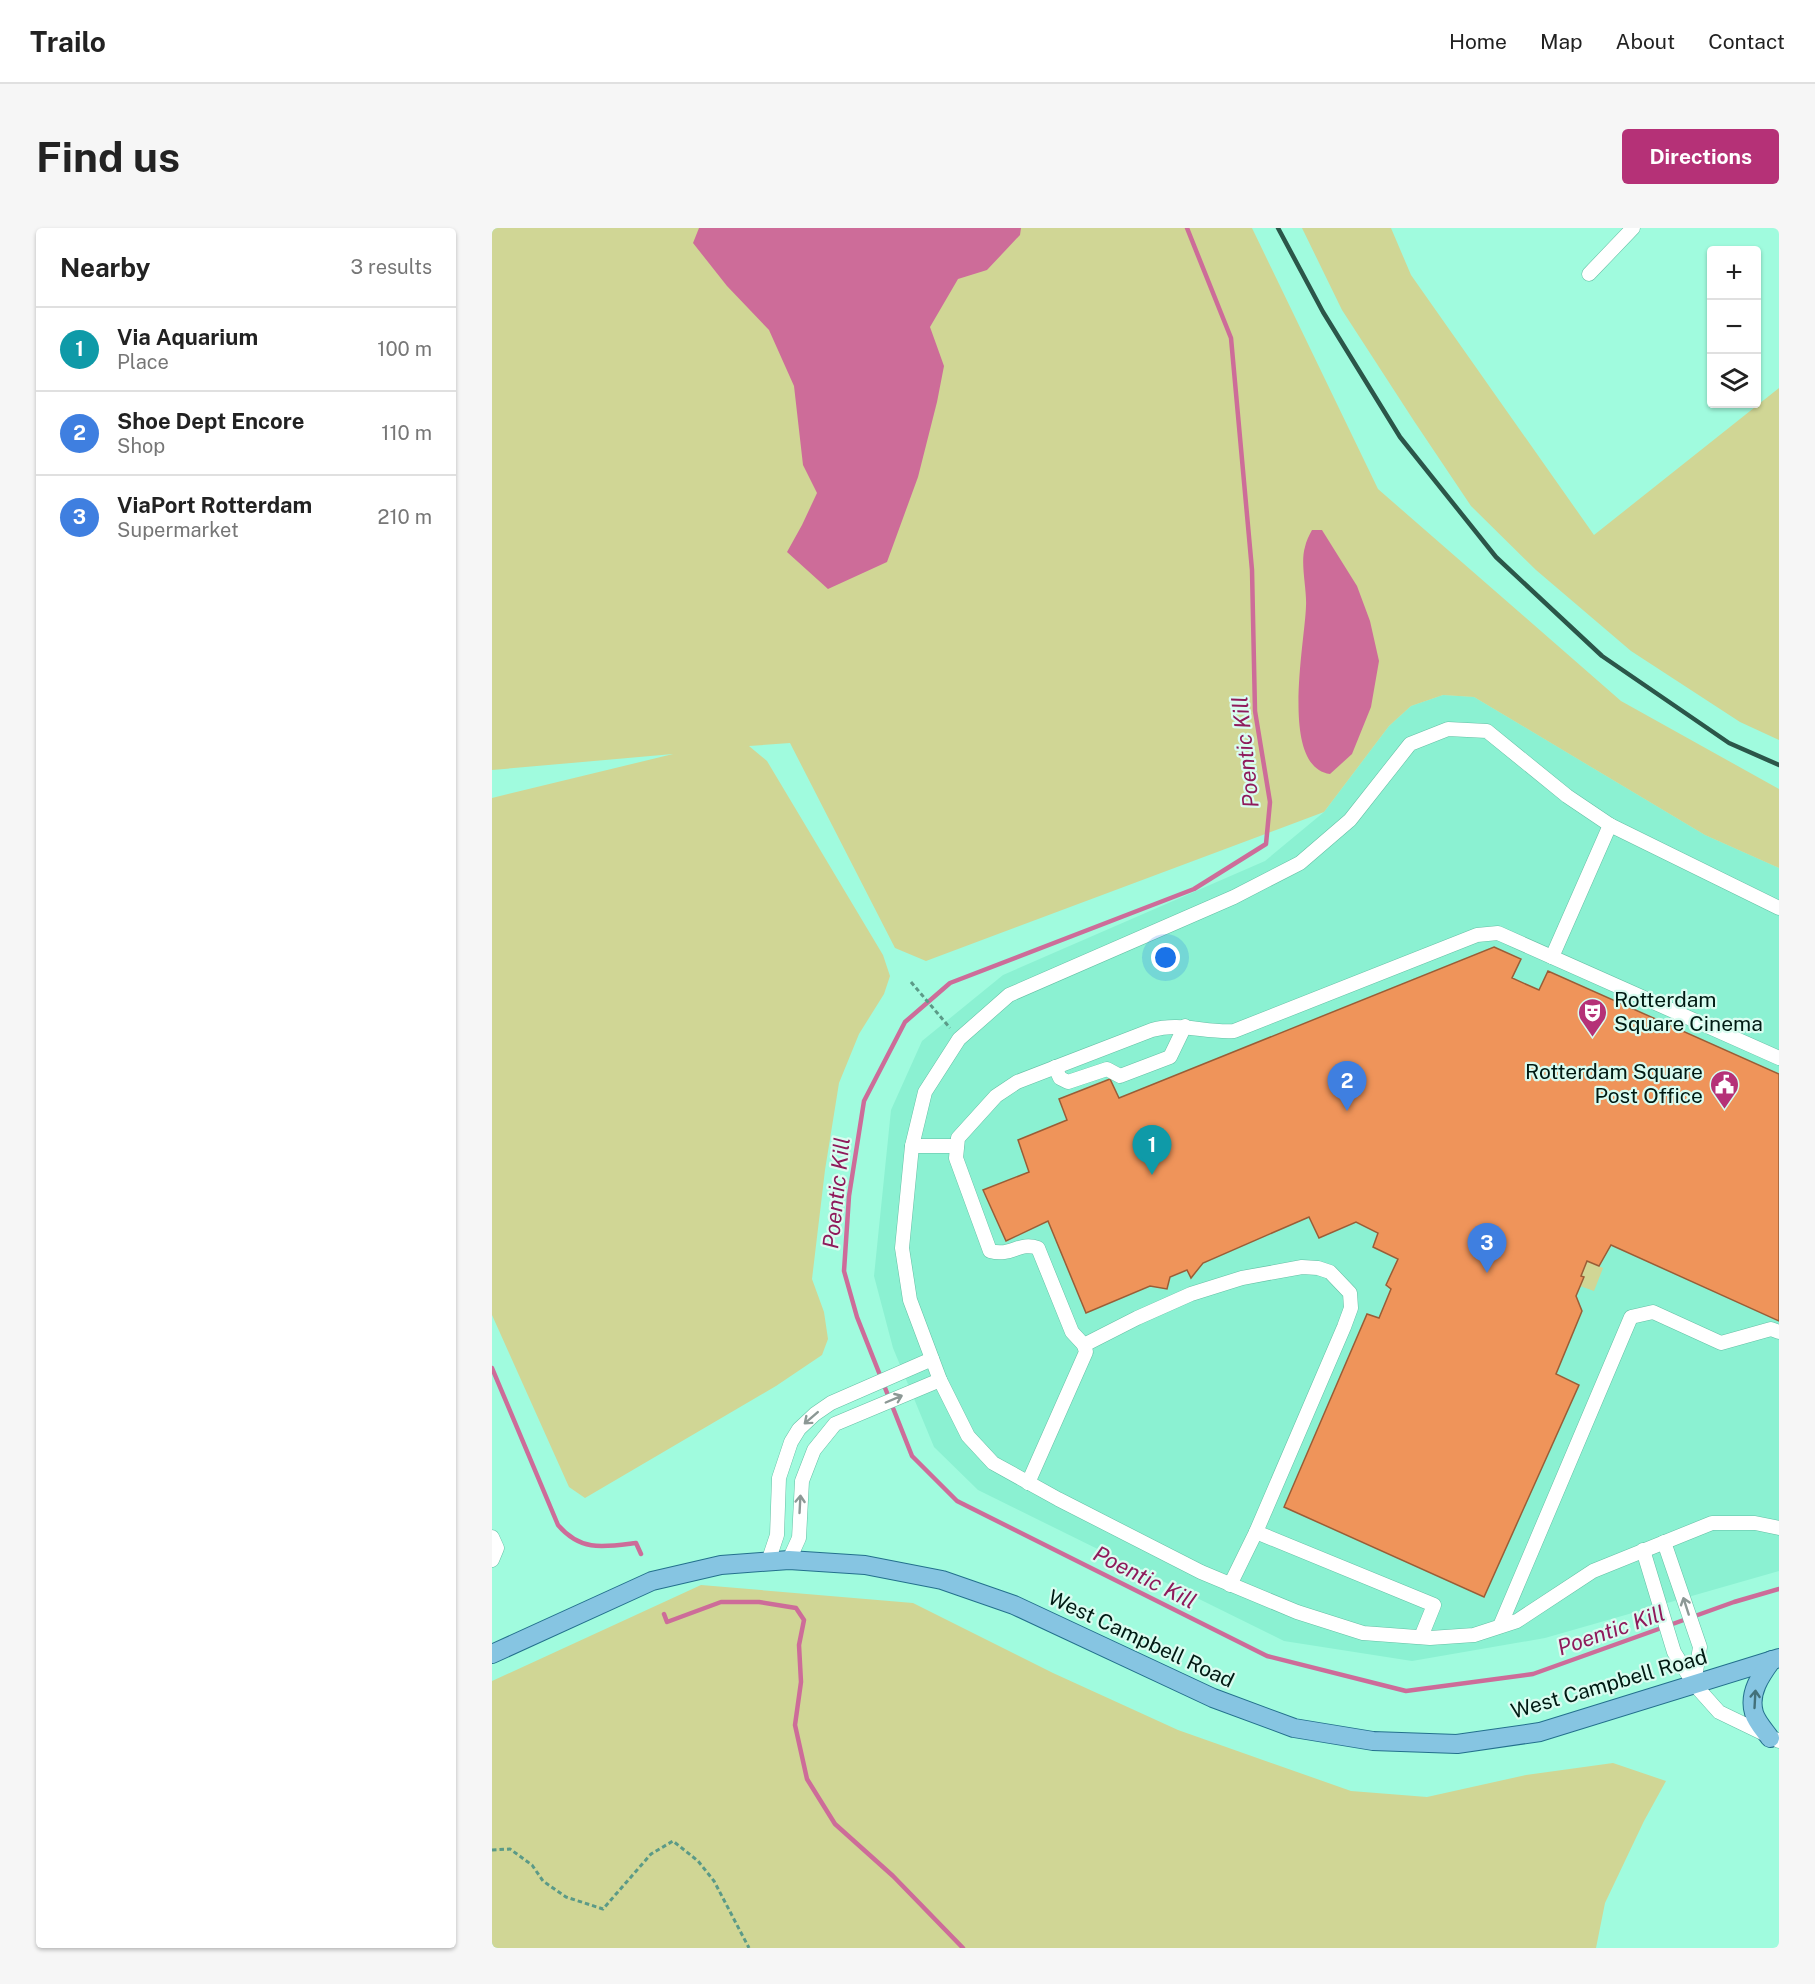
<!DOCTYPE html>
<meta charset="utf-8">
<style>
body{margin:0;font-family:"Public Sans",sans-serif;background:#f6f6f6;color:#222}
.controls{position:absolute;right:18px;top:18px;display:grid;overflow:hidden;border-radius:6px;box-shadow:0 2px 4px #0004}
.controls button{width:54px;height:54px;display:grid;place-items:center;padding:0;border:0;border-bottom:2px solid #e0e0e0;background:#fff;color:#222;font:30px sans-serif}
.you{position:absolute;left:674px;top:730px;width:21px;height:21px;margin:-15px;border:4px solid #fff;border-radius:50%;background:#1a73e8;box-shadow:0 0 0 9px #1a73e833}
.badge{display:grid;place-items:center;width:39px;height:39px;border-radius:50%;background:#b53177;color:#fff;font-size:20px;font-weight:700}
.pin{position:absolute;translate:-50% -50px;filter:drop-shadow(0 2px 3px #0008)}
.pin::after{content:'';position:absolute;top:32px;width:21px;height:18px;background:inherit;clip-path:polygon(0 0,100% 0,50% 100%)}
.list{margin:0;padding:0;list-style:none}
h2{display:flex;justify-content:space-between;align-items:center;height:78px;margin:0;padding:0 24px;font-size:26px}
h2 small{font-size:20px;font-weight:400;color:#767676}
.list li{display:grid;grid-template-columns:39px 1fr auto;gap:18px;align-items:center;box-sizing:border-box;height:84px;padding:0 24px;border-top:2px solid #e0e0e0}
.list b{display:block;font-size:22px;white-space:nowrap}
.list p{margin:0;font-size:20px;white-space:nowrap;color:#767676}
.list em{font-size:20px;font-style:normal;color:#767676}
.icon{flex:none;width:33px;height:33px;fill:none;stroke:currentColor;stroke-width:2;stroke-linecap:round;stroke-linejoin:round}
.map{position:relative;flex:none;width:1287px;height:1720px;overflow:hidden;border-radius:6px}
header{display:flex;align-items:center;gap:36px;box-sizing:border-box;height:84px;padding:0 30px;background:#fff;border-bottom:2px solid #e0e0e0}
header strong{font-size:28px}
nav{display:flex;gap:33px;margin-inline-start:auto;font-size:21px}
.intro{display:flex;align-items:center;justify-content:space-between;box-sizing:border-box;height:144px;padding:0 36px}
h1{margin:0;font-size:42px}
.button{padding:15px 27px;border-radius:6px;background:#b53177;color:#fff;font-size:21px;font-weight:700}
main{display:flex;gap:36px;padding:0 36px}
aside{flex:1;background:#fff;border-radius:6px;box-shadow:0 2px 4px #0004}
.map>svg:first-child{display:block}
.built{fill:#8bf1d2}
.green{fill:#d0d695}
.water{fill:#cd6c99}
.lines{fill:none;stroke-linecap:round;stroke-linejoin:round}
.stream{stroke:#cd6c99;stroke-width:4.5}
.building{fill:#ef945a;stroke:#9a5d36;stroke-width:1.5}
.minor-casing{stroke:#65c0a5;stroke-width:15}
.major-casing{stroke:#23708d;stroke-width:20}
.path{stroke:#5b9a87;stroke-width:3;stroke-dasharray:4.5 3;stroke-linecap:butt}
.minor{stroke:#fff;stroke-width:14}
.major{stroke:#86c5e2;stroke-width:18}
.rail{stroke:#2b5649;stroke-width:4.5}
.oneway{stroke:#8c9895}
.oneway2{stroke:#43707a}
.labels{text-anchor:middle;stroke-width:4.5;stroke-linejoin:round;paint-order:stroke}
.poi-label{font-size:21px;fill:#001a13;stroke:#dafcf0;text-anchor:start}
.street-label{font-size:21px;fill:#001a13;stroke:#dafcf0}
.water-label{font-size:22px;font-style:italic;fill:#8f1a5b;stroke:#dafcf0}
</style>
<header>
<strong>Trailo</strong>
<nav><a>Home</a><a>Map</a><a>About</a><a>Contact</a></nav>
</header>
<div class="intro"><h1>Find us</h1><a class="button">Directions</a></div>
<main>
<aside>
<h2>Nearby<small>3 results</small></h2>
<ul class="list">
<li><span class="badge" style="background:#0f9aa8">1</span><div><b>Via Aquarium</b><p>Place</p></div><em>100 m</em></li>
<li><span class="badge" style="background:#3f7fe0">2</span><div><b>Shoe Dept Encore</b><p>Shop</p></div><em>110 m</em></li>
<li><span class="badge" style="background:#3f7fe0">3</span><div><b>ViaPort Rotterdam</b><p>Supermarket</p></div><em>210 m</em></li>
</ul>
</aside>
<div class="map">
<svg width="1287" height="1720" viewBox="0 0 1287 1720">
<rect width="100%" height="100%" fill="#a0fbde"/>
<polygon class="built" points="951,467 982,469 1213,607 1287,640 1287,1343 1053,1410 920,1433 792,1413 486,1262 442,1219 401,1120 382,1048 399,882 430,813 511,747 773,633 832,584 897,498 919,478"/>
<g class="green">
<polygon points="0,0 760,0 886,261 1129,473 1287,561 1287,640 1213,607 982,469 951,467 919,478 897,498 832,584 434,733 403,720 298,515 257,518 275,533 391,727 398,748 392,766 367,806 347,855 333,942 320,1051 332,1084 336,1111 330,1127 284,1158 93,1270 77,1259 0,1087 0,570 181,526 0,542"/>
<polygon points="810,0 899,0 919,47 1102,307 1287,160 1287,512 1248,494 1139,423 1044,342 979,278 922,193 850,82"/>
<polygon points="1095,1033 1111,1040 1102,1063 1088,1058 1089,1048"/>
<polygon points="209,1357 421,1375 561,1445 686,1502 859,1563 935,1569 1034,1547 1121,1535 1174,1553 1152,1593 1113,1675 1104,1720 0,1720 0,1453"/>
</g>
<g class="water">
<polygon points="207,0 529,0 528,7 495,42 466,51 438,99 452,138 445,174 426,249 395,334 336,361 295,324 310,297 325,265 311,237 302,158 277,102 235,58 201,15"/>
<path d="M 820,302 L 830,302 L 865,358 L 878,393 L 887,433 L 879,479 L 860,526 L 838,546 C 787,539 813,415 814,378 C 815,361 808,335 813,319 C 814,313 817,308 820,302 Z"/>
</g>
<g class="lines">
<g class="stream">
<polyline points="695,0 739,110 760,342 763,483 778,574 774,616 702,661 458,755 413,794 372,873 357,968 352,1043 365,1089 420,1228 465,1273 775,1428 914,1463 1041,1446 1242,1374 1287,1361"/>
<path d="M 0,1140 L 66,1297 C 89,1324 112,1319 144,1315 L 149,1326"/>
<polyline points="172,1386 175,1394 229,1374 267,1374 304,1380 312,1392 307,1417 309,1454 303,1497 315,1551 343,1596 401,1648 471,1720"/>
</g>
</g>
<polygon class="building" points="1002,719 1029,731 1020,750 1047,762 1056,743 1287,846 1287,1093 1119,1017 1107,1038 1095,1033 1089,1048 1092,1049 1084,1068 1090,1083 1064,1146 1087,1157 992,1369 792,1279 875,1086 887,1090 899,1061 894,1057 906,1031 881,1019 886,1005 864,994 827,1010 817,989 711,1035 699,1050 695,1042 678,1049 675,1061 658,1058 594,1085 556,993 514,1013 491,962 537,944 526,912 575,892 567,871 618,851 627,870"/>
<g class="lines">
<defs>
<g id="minor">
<polyline points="1097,46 1141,0"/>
<polyline points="1287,680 1118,597 1075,568 995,503 956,501 918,516 858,592 808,635 742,669 517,767 467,811 433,864 420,918 410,1020 418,1072 448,1152 476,1208 501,1235 566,1271 709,1344 805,1384 871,1405 938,1410 982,1407 1025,1393 1101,1343 1220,1295 1263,1295 1287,1300"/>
<polyline points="1060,729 1118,597"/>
<polyline points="563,839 568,850 576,854 615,841 628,848 678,829 693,798"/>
<polyline points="420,918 465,918"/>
<polyline points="536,1255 594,1124 592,1117"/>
<polyline points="764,1304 942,1377 929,1409"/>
<polyline points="0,1309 5,1320 0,1332"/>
<polyline points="1172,1314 1208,1419 1202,1456"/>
<polyline points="1151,1322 1182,1424 1202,1456 1227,1484 1287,1513"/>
<polyline points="297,1332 307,1310 310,1253 322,1222 343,1196 448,1152"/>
<polyline points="276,1334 285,1307 287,1250 299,1214 307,1201 323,1186 339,1175 440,1131"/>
<path d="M 738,1357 L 764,1304 L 852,1099 L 859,1080 L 858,1065 L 838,1044 L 826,1040 L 810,1039 L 750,1050 L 699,1066 L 645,1090 L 592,1117 L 580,1104 L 546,1020 C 527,1013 520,1029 498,1023 L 464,930 L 466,910 L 504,868 L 525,854 L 660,802 C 688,794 714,805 742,803 L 985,707 L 1006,705 L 1287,830"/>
<polyline points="1008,1398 1139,1089 1161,1084 1229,1115 1279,1101 1287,1104"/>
</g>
<g id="major">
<polyline points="0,1426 160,1353 229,1337 297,1332 373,1337 450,1352 522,1377 721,1470 802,1500 881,1513 965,1516 1048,1504 1287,1430"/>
<path d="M 1278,1510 C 1273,1503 1264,1493 1262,1485 C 1256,1465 1269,1447 1280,1432"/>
</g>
</defs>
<use href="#minor" class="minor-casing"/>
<use href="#major" class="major-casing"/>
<g class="path">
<polyline points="419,754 458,800"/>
<polyline points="0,1622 18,1621 40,1637 51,1653 74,1669 111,1681 159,1626 181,1613 206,1633 222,1653 257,1720"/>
</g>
<use href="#minor" class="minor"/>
<use href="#major" class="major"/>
<polyline class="rail" points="786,0 831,84 908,209 1004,329 1110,428 1237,515 1287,537"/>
</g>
<defs><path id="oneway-shaft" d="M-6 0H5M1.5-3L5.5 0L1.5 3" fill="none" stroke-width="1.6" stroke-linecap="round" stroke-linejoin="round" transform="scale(1.5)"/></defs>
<g class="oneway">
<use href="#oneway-shaft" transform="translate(402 1171) rotate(-23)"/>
<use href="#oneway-shaft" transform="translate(319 1190) rotate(139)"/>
<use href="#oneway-shaft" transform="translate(308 1276) rotate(-87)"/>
<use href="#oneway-shaft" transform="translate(1194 1378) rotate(-108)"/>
</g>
<use class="oneway2" href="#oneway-shaft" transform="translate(1263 1471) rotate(-87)"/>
<defs>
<symbol id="theatre-pin" viewBox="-11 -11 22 30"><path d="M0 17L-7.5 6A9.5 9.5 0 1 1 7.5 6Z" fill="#b53177" stroke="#dafcf0"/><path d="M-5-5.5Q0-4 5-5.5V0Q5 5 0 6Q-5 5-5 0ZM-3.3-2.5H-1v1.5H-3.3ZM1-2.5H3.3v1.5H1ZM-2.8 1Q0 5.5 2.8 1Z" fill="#fff"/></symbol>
<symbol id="civic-pin" viewBox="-11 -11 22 30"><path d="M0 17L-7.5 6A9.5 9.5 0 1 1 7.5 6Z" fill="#b53177" stroke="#dafcf0"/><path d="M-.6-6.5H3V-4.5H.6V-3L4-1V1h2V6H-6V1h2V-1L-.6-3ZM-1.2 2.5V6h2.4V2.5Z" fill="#fff"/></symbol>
</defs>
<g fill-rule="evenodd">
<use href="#theatre-pin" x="1084" y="768" width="33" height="45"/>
<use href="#civic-pin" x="1216" y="840" width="33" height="45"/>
</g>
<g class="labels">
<g class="poi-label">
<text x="1122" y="779">Rotterdam<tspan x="1122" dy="24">Square Cinema</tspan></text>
<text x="1211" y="851" text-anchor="end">Rotterdam Square<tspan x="1211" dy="24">Post Office</tspan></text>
</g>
<g class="street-label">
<text transform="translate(649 1411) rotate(25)" y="7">West Campbell Road</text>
<text transform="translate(1117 1456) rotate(-16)" y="7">West Campbell Road</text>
</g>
<g class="water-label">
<text transform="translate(753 524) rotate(-96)" y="8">Poentic Kill</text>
<text transform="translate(344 965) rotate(-84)" y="8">Poentic Kill</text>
<text transform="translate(653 1349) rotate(27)" y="8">Poentic Kill</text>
<text transform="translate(1119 1402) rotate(-19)" y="8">Poentic Kill</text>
</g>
</g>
</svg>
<div class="controls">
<button>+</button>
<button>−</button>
<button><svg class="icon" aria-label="layers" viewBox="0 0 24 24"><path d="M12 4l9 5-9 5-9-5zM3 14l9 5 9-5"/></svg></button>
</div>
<div class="you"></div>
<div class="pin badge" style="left:660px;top:947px;background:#0f9aa8">1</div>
<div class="pin badge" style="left:855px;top:883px;background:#3f7fe0">2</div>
<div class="pin badge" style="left:995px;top:1045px;background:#3f7fe0">3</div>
</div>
</main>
